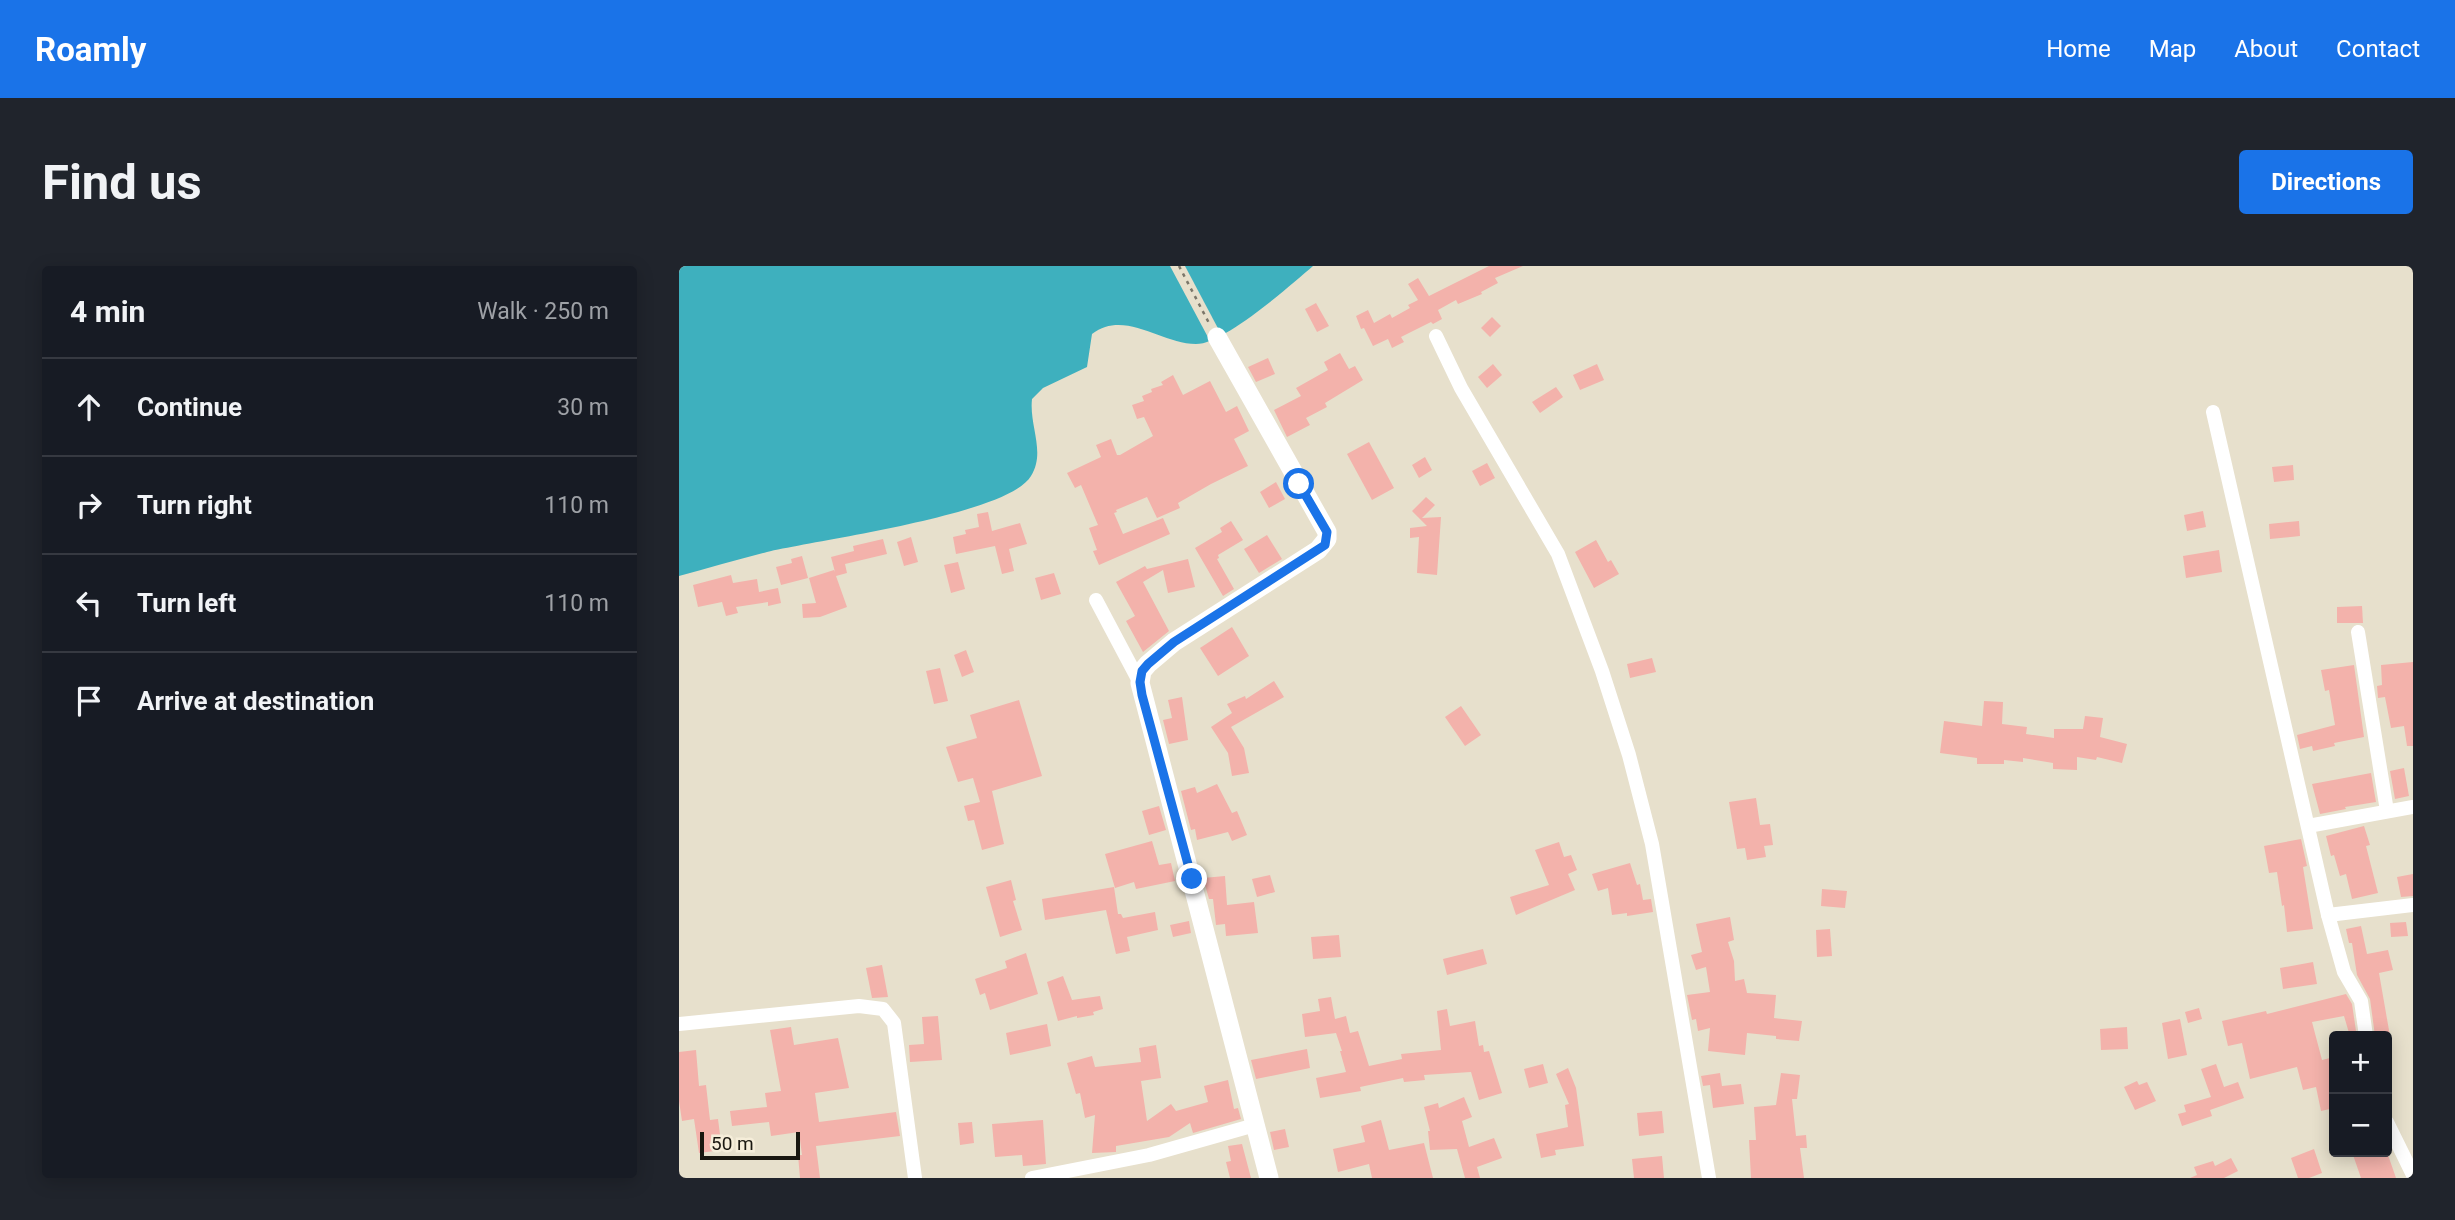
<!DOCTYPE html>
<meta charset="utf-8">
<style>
body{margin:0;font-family:Roboto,sans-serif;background:#20242c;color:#f1f3f6}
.controls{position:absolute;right:21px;bottom:21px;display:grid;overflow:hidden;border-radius:7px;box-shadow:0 4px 18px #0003}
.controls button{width:63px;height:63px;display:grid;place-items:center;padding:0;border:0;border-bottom:2px solid #363941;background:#171b24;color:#f1f3f6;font:35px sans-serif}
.scale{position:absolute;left:21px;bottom:18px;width:100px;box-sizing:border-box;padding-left:7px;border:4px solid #191710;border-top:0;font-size:19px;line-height:24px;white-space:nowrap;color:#191710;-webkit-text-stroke:5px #f5edd9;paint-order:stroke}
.stop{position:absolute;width:21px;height:21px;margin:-16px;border:5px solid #1a73e8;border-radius:50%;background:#fff}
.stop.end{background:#1a73e8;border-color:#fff;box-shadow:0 2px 7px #0008}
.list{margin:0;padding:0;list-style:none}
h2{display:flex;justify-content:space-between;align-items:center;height:91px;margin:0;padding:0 28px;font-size:30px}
h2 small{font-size:23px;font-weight:400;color:#9ea1a6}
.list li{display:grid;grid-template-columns:46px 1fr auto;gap:21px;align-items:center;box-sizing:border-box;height:98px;padding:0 28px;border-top:2px solid #363941}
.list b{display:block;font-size:26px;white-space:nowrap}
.list em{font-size:23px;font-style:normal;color:#9ea1a6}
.icon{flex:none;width:38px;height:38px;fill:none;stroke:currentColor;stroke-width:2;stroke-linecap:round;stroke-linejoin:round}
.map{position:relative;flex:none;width:1734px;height:912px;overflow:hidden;border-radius:7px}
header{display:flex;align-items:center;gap:42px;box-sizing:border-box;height:98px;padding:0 35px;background:#1a73e8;color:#fff}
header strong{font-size:33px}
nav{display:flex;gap:38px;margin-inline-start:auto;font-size:24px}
.intro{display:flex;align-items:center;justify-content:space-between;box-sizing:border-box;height:168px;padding:0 42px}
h1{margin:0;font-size:49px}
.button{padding:18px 32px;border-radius:7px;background:#1a73e8;color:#fff;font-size:24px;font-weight:700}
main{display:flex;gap:42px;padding:0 42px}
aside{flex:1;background:#171b24;border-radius:7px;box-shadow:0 4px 18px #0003}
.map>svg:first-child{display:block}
.water{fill:#3eb0be}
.pier{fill:#e7e0cc}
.building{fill:#f3b2ab}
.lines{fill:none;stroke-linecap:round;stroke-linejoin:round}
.path{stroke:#7c776a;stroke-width:2.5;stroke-dasharray:3.5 5;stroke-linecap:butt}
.street{stroke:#fff;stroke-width:14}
.secondary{stroke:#fff;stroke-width:19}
.route{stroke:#1a73e8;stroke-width:9}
</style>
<header>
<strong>Roamly</strong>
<nav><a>Home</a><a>Map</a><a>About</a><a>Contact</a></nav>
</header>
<div class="intro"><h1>Find us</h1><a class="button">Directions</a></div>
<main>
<aside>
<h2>4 min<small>Walk · 250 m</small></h2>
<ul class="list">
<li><svg class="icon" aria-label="ahead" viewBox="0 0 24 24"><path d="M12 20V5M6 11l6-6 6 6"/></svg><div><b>Continue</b></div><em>30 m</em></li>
<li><svg class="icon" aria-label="right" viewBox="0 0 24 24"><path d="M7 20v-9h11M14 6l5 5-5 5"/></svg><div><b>Turn right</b></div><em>110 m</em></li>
<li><svg class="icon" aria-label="left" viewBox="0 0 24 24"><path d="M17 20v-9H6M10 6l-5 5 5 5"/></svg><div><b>Turn left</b></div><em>110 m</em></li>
<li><svg class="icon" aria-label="arrive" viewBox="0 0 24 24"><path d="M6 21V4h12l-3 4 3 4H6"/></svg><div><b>Arrive at destination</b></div></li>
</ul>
</aside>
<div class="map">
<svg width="1734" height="912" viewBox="0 0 1734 912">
<rect width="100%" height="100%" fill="#e7e0cc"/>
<path class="water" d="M 0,0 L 634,0 C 612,19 545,78 517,78 C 482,78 446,43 413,68 L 408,101 L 364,122 L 353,133 C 350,160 367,186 352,210 C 329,249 137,274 88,286 C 58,294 29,302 0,310 Z"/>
<polygon class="pier" points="491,0 506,0 542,68 531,75"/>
<g class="building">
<polygon points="810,0 844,0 816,12 819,17 802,26 803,28 779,38 777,34 759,44 763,53 754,58 752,56 722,71 725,76 713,82 709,73 694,80 685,62 682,63 677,50 689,44 695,57 711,48 713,52 731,42 729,39 739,34 729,18 739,12 750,30"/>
<polygon points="637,37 650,60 638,66 626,43"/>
<polygon points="813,51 822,60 811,71 802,62"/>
<polygon points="661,87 670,103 676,100 684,114 646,137 648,141 627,152 631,159 608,171 595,144 622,130 617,122 649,104 645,96"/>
<polygon points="589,92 596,108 577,116 569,101"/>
<polygon points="814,98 823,109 808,122 799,111"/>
<polygon points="918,98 925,114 901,124 894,109"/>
<polygon points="494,109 504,129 531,115 547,146 558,140 570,165 555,173 569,200 532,218 499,237 501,242 478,252 468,231 437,244 438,246 435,247 444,268 484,252 491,268 420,299 414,285 418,284 410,262 419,259 402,219 396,222 388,207 422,191 417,179 432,173 438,189 441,189 474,170 465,151 458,153 453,139 465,135 463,130 473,126 472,123 484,119 482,116"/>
<polygon points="877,121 884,131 861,147 853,136"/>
<polygon points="690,176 715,222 693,234 668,188"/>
<polygon points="746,191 753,204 740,212 733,199"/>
<polygon points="808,197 816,212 801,220 793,205"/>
<polygon points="1614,199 1615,214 1595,216 1593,201"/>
<polygon points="597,216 606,233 590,242 581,226"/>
<polygon points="747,231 756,239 743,252 762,251 758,309 738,307 740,271 731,272 731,262 748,260 733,245"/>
<polygon points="1524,245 1527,261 1508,265 1505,249"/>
<polygon points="309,246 313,265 341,257 348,278 330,283 335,305 323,308 316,280 277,288 274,271 287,268 286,264 300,261 298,248"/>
<polygon points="552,255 564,274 539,289 540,292 538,293 555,323 544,330 516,282 543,266 541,262"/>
<polygon points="1620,255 1621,270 1591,273 1590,258"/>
<polygon points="588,269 603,293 580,307 565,283"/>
<polygon points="232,271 239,296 225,300 218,276"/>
<polygon points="204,273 208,288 166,298 168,307 157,310 168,341 141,351 124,352 123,338 137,337 130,312 155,304 156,306 152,291 175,285 174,280"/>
<polygon points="917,274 929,296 932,294 940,308 915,322 896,286"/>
<polygon points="1540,284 1543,306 1507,312 1504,290"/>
<polygon points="123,290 129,312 102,319 97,301 113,297 112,293"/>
<polygon points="509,293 516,321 489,327 484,304 464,316 490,365 464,386 447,355 456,350 437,316 466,300 468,303"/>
<polygon points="279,296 286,323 272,327 265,299"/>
<polygon points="375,307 382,328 362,334 356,312"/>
<polygon points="52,309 54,317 78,313 80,326 99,322 102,337 89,340 89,336 57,341 59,347 47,350 43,336 19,341 14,319"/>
<polygon points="1683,340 1684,357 1658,357 1658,341"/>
<polygon points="553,361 570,390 539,410 521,382"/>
<polygon points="287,384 295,406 283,411 275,389"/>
<polygon points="973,392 977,406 951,412 948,398"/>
<polygon points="1734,396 1734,480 1728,480 1725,460 1712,462 1706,431 1699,432 1698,420 1703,419 1702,399"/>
<polygon points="1675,399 1685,471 1655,477 1656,480 1634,485 1633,480 1621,483 1618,469 1656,459 1650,424 1646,425 1642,404"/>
<polygon points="261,402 269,435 255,438 247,405"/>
<polygon points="595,415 605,431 552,461 565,482 570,507 553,510 549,487 532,461 553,447 548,438 566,430 567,433"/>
<polygon points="503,431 509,474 490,478 484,454 493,452 489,434"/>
<polygon points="340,434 363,510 313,525 325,578 303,584 295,554 289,555 285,540 301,536 294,512 279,516 267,481 298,472 291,449"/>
<polygon points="1305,435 1324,436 1323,458 1348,461 1347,468 1375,472 1375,463 1404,463 1406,450 1424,452 1421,471 1448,478 1443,497 1418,491 1417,494 1398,491 1398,504 1374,503 1374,497 1344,492 1344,496 1325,494 1325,498 1298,498 1298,492 1261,487 1265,455 1303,460"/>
<polygon points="782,440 802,469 786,480 766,451"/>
<polygon points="1725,502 1730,530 1716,533 1711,505"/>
<polygon points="1692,507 1697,536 1666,541 1667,543 1641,548 1633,518"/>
<polygon points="538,518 553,547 558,545 568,569 553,575 549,566 518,574 516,563 512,564 502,525 516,521 518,527"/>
<polygon points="1077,532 1081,559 1091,558 1094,579 1085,580 1087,591 1068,594 1066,582 1058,583 1050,536"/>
<polygon points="480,540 487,564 470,569 463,545"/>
<polygon points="1685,560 1691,579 1687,580 1699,627 1673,633 1667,608 1661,610 1655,589 1652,590 1647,570"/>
<polygon points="1622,573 1628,600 1624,601 1634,663 1608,666 1605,639 1603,640 1598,606 1590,607 1585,580"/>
<polygon points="473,575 480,599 492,597 496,615 457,623 455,616 436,622 426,588"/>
<polygon points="880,576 885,591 892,589 898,604 889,608 896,624 837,649 831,631 870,619 856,584"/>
<polygon points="951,597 958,619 961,618 964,634 972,633 974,646 948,650 948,647 933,649 929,622 919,625 913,608"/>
<polygon points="1734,608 1734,630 1722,631 1718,611"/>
<polygon points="591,609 596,626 578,631 573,613"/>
<polygon points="546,610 548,639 575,636 579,667 547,670 546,658 537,659 534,633 530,633 524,612"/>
<polygon points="332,614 337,634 334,635 343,664 321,671 307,621"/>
<polygon points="435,621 439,648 442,648 444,652 476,646 479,664 448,671 451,685 437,688 427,644 366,654 363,633"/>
<polygon points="1143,623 1168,625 1166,642 1142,640"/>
<polygon points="1051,651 1055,674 1049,676 1055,695 1056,715 1065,713 1068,727 1097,729 1095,752 1123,755 1120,775 1097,773 1097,770 1068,767 1066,789 1029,785 1031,762 1019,765 1017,753 1013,754 1008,729 1031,726 1027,701 1017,704 1012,689 1023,686 1017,658"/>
<polygon points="510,655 512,667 494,671 491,659"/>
<polygon points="1727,656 1729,670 1712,671 1711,657"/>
<polygon points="1682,660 1688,688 1709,684 1714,704 1700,707 1711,770 1696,770 1691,733 1678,709 1673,677 1670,677 1667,663"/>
<polygon points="1151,663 1153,690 1138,691 1137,664"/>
<polygon points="660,669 662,691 634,693 632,671"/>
<polygon points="804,683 808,698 768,709 764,693"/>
<polygon points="347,687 359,728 311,744 306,727 301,729 296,713 328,702 326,695"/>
<polygon points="1634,696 1638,718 1604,723 1601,702"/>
<polygon points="203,699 209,731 193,732 187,702"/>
<polygon points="384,710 393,734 421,730 424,743 414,746 415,749 398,752 398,750 379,755 368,716"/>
<polygon points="1667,728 1673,738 1677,765 1670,767 1665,750 1633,756 1643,794 1655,791 1655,842 1642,845 1637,821 1624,824 1618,801 1571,813 1563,777 1549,780 1543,755 1587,745 1588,748"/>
<polygon points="652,731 656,753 667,750 671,767 679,765 690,800 723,793 722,788 762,784 758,745 768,743 771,760 796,755 800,780 804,779 805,786 810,785 823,827 800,834 792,806 745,809 746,814 725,816 724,812 681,821 682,825 641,832 637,812 667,806 661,785 663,785 657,767 626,771 623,748 641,745 639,733"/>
<polygon points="1520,742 1523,753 1509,757 1506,746"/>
<polygon points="259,750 263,794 231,796 230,779 245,778 243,751"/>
<polygon points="1501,753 1508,789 1489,793 1483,757"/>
<polygon points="368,758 372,780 331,789 327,767"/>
<polygon points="112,761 115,779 159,772 170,822 136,827 140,856 217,846 221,870 137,880 141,912 121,912 119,889 123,889 120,866 92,870 90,856 53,860 51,845 88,841 86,827 102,825 91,764"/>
<polygon points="1448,761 1449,783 1422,784 1421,763"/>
<polygon points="477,779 482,812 462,815 468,855 492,838 497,845 529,836 525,820 549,814 555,843 559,842 562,853 514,867 511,857 490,871 437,880 437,886 413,887 416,849 406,852 401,827 397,828 388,797 413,790 416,801 462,796 460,782"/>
<polygon points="628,783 631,802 577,813 572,794"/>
<polygon points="17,784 20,820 27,819 31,854 39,853 43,884 20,887 15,853 3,855 0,835 0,786"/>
<polygon points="864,798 869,817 850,822 845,803"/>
<polygon points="1537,798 1545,821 1559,816 1565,832 1531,844 1533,850 1503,860 1499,848 1507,846 1505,839 1532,831 1522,803"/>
<polygon points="889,802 897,822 905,880 876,884 877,889 862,892 857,868 889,861 886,839 890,838 877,808"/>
<polygon points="1041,807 1043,820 1062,818 1065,838 1034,842 1031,819 1024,820 1022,810"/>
<polygon points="1102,807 1121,809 1118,833 1113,833 1117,870 1127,869 1128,882 1121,882 1125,912 1072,912 1070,874 1077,874 1075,841 1097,839"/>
<polygon points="1458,815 1460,819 1468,816 1477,835 1456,844 1445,821"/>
<polygon points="785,831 793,851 783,855 790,881 815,872 823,892 798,901 801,912 786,912 778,883 751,884 749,865 751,865 745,841 759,837 760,842"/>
<polygon points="983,845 985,867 960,870 958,847"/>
<polygon points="364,854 367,898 344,900 343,889 316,891 313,858"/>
<polygon points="702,854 710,884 745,877 754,912 693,912 690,898 659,906 654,883 686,876 682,860"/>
<polygon points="293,856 295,877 281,879 279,857"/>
<polygon points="606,863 610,881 595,884 591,866"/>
<polygon points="563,878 572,912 551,912 547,896 552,895 549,880"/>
<polygon points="1635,883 1643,907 1630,912 1619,912 1612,892"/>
<polygon points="1673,886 1708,886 1717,912 1682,912"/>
<polygon points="983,890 985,912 955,912 953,893"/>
<polygon points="1552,892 1559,905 1545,912 1511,912 1518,909 1515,901 1534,895 1536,900"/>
</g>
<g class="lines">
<polyline class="path" points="500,0 531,59"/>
<g class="street">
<polyline points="757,70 782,122 879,288 923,405 950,489 973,578 1030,912"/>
<polyline points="1534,146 1649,649 1665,706 1682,735 1687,770"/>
<polyline points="417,334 461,417"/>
<polyline points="1679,366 1708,545"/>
<polyline points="1629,560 1734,541"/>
<polyline points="1649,649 1734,639"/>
<polyline points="0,758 180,740 204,743 215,757 236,912"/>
<polyline points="1708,856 1734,909"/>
<polyline points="353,912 470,889 576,859"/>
</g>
<polyline class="secondary" points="538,71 648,266 648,273 639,284 495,376 469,398 463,405 461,417 590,912"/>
</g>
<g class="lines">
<polyline class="route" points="513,613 463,429 461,416 463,405 469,398 495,376 646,279 648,266 620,218"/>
</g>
</svg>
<div class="controls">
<button>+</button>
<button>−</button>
</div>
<div class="scale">50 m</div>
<div class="stop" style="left:620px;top:218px"></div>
<div class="stop end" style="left:513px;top:613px"></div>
</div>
</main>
